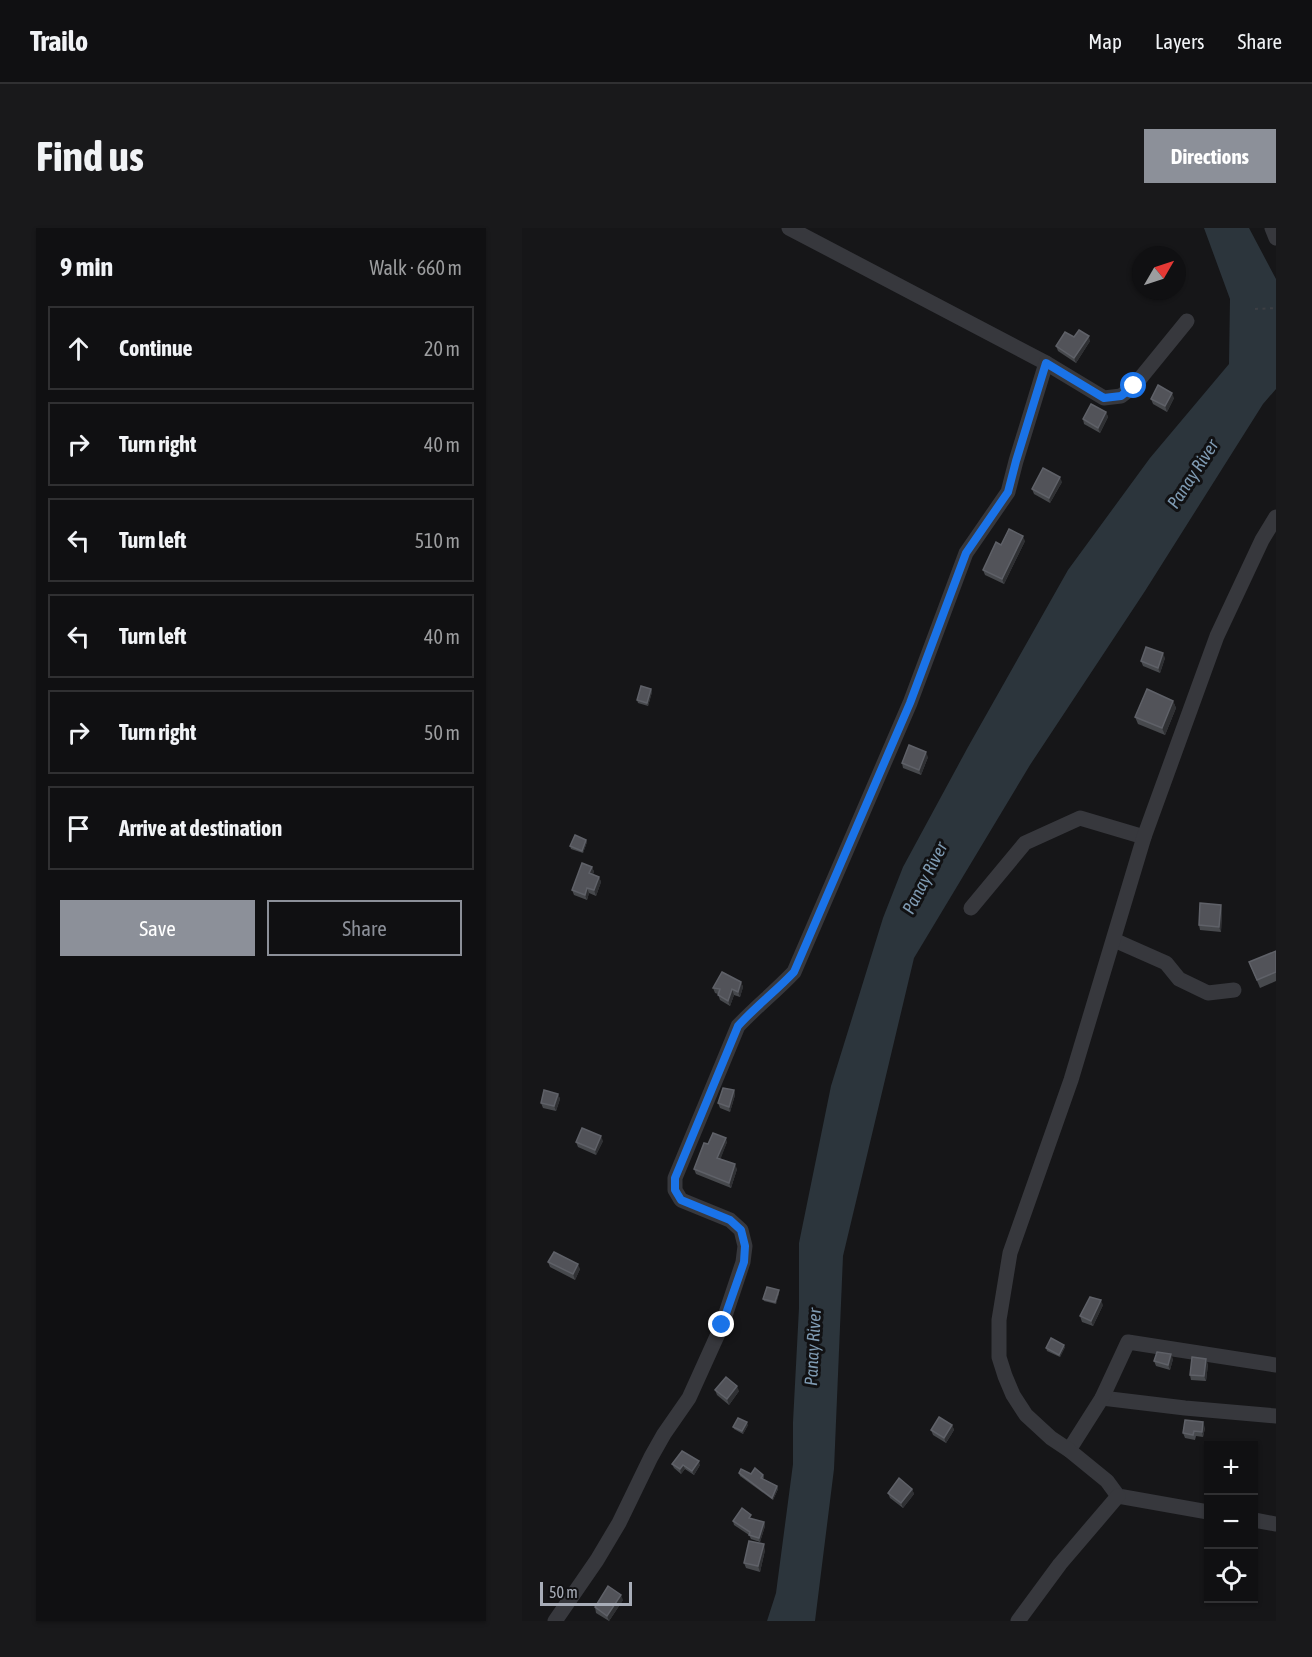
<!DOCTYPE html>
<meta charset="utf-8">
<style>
body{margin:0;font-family:"Asap Condensed",sans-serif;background:#19191b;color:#f1f3f6}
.controls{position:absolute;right:18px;bottom:18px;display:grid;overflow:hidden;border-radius:0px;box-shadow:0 2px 4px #0004}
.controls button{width:54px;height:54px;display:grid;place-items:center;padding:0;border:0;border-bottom:2px solid #303032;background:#101012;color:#f1f3f6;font:30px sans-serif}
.compass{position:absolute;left:610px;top:18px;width:54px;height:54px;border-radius:50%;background:#101012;box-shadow:0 2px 4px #0004;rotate:51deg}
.scale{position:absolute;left:18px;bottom:15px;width:92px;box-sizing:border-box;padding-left:6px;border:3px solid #a8adb8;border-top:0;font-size:16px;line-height:21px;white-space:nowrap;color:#a8adb8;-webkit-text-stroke:4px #111113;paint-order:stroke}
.stop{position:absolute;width:18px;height:18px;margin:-14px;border:4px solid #1a73e8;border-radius:50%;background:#fff}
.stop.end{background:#1a73e8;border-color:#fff;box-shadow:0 2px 6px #0008}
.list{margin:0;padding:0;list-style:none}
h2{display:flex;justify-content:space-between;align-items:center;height:78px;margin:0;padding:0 24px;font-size:26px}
h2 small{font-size:20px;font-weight:400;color:#9c9d9f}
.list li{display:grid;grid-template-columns:39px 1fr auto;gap:18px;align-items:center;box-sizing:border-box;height:84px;margin:0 12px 12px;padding:0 12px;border:2px solid #303032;border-radius:0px}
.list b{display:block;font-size:22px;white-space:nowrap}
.list em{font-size:20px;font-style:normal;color:#9c9d9f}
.actions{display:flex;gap:12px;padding:18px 24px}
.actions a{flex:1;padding:14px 0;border:2px solid #8c9099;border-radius:0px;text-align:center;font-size:21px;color:#8c9099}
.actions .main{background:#8c9099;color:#fff}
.icon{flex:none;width:33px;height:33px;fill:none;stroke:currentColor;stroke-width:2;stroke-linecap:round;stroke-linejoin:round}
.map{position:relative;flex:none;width:754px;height:1393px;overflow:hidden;border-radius:0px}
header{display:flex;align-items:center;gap:36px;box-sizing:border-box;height:84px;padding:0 30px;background:#101012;border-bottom:2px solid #303032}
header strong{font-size:28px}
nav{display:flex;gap:33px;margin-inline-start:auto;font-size:21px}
.intro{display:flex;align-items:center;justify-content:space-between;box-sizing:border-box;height:144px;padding:0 36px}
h1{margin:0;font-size:42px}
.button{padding:15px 27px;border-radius:0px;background:#8c9099;color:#fff;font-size:21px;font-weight:700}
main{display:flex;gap:36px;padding:0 36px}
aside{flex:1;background:#101012;border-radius:0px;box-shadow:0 2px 4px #0004}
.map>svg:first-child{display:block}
.water{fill:#2c353c}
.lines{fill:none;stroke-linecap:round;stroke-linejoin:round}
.path{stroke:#3d3f44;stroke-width:2;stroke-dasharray:3 4.5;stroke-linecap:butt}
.minor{stroke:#37383d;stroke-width:15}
.wall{fill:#47494d}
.shaded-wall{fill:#2f3033}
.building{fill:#525359;stroke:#5f6168;stroke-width:1.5}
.route{stroke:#1a73e8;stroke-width:8}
.labels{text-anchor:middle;stroke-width:6;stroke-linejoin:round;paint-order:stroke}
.water-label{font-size:18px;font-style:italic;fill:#7f9bb3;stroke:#111113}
</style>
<header>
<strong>Trailo</strong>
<nav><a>Map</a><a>Layers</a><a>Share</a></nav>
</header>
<div class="intro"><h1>Find us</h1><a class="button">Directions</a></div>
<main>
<aside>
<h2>9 min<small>Walk · 660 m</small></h2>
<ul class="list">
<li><svg class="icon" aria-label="ahead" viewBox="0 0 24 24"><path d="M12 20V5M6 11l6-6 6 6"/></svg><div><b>Continue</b></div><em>20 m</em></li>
<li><svg class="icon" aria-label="right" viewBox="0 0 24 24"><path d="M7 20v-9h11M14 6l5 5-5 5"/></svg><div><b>Turn right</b></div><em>40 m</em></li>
<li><svg class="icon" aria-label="left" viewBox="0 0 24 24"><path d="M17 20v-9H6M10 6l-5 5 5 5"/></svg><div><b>Turn left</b></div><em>510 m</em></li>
<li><svg class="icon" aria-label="left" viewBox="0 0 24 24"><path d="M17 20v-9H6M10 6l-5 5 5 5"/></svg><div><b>Turn left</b></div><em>40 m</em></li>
<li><svg class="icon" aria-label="right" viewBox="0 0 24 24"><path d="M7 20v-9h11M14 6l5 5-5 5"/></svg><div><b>Turn right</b></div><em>50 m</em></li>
<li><svg class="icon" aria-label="arrive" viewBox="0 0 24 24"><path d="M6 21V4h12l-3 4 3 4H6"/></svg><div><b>Arrive at destination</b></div></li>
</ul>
<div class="actions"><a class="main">Save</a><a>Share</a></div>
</aside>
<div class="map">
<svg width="754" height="1393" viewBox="0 0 754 1393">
<rect width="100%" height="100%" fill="#161618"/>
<polygon class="water" points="682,0 727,0 754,51 754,161 741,176 623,363 508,537 392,730 321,1028 312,1241 293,1393 245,1393 254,1365 271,1236 271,1194 277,1080 277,1015 309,858 361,690 381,639 446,519 546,342 628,230 707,136 708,71"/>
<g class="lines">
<polyline class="path" points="733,81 754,80"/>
<g class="minor">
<polyline points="267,0 524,135 582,170 599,168 612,158 665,93"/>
<polyline points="750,0 754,10"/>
<polyline points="449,680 503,615 558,590 622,609"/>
<polyline points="592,712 644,735 657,751 686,765 712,762"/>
<polyline points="580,1170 663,1180 754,1188"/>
<polyline points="547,1222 580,1170 606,1114 754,1137"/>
<polyline points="686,1284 596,1268 585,1253 547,1222 529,1210 504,1187 491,1167 483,1148 477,1129 477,1092 488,1025 549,852 622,609 695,408 740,312 754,289"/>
<polyline points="732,1292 754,1296"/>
<path d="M 33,1393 L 75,1332 L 97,1295 L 129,1229 L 142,1206 L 167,1170 L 200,1097 L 221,1034 L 223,1018 L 219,1002 L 208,992 L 159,972 L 153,962 L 153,950 L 216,798 C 234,779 254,763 272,744 L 388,475 L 444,325 L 486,264 L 494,233 L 524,135"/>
<polyline points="496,1393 538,1336 596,1268"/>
</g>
</g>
<g class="wall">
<polygon points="552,109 568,113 554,135 536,123 534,118"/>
<polygon points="652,170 645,184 631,176 629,171"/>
<polygon points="584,184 586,189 578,205 562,196 561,191"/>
<polygon points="540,254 528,275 512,266 510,261"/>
<polygon points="503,313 482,356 463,347 461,342 479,317"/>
<polygon points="643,430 638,445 621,438 619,433"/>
<polygon points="129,461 130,464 126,478 116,475 115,472"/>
<polygon points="651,473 654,480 643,507 616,496 613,489"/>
<polygon points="406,529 399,547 381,540 380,535"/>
<polygon points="64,612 65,614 61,625 49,621 48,618"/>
<polygon points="70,639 72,644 71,646 77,649 79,654 74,668 67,665 65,672 52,667 50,662"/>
<polygon points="700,682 699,704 678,702 677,697"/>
<polygon points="754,723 754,753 738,760 727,734"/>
<polygon points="219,754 221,759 218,769 212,767 208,778 198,772 196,766 193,765 191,760"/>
<polygon points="212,862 213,867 208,884 198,880 196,875"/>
<polygon points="36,866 38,871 34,883 21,880 19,875"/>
<polygon points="81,913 74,927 56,919 54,914"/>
<polygon points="205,914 198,931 215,941 209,960 174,946 172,941 186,916"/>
<polygon points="26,1034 58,1041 53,1052 28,1039"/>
<polygon points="257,1065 254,1076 242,1073 241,1071"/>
<polygon points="581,1077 571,1098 560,1094 558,1088"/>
<polygon points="543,1119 538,1129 525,1123 524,1120"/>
<polygon points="651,1131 648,1142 634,1138 632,1133"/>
<polygon points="686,1136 684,1153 669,1152 668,1147"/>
<polygon points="193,1162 217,1163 207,1177 195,1167"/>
<polygon points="226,1197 221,1206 212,1201 211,1199"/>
<polygon points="430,1197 432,1202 424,1215 411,1207 409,1202"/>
<polygon points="683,1200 681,1209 674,1208 673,1212 663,1210 661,1205"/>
<polygon points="150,1236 178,1237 172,1247 163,1241 159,1246 152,1240"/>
<polygon points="217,1245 241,1247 242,1249 241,1251 255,1258 256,1261 251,1272 218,1248"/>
<polygon points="390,1261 392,1266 381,1280 368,1270 366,1265"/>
<polygon points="231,1291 242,1294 243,1298 238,1314 229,1311 227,1307 212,1297 211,1293"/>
<polygon points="243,1322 238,1344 224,1340 222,1335"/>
<polygon points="101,1372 87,1393 74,1385 73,1379"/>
</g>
<g class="shaded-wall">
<polygon points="567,108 568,113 554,135 552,130"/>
<polygon points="650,165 652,170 645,184 643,178"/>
<polygon points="584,184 586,189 578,205 576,200"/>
<polygon points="538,249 540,254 528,275 527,270"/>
<polygon points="501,308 503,313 482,356 480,351"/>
<polygon points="641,425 643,430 638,445 636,440"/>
<polygon points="129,461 130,464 126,478 125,475"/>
<polygon points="651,473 654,480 643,507 640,500"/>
<polygon points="404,524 406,529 399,547 397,542"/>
<polygon points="64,612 65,614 61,625 60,623"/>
<polygon points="70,639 72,644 69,650 67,645"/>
<polygon points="77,649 79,654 74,668 72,662"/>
<polygon points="65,660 67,665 65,672 63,667"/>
<polygon points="699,677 700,682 699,704 697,699"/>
<polygon points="219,754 221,759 218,769 216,764"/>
<polygon points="210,761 212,767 208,778 206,773"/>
<polygon points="212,862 213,867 208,884 207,879"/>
<polygon points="36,866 38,871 34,883 32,878"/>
<polygon points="79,908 81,913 74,927 73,922"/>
<polygon points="204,910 205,914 197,935 195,930"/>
<polygon points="213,936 215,941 209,960 207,955"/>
<polygon points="56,1036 58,1041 53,1052 51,1046"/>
<polygon points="257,1062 257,1065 254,1076 253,1074"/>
<polygon points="579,1072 581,1077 571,1098 569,1093"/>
<polygon points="542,1117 543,1119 538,1129 537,1127"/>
<polygon points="649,1126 651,1131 648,1142 646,1137"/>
<polygon points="684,1131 686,1136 684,1153 682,1148"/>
<polygon points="215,1158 217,1163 207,1177 205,1171"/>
<polygon points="225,1194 226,1197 221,1206 220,1203"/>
<polygon points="681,1194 683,1200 681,1209 680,1204"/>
<polygon points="430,1197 432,1202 424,1215 422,1210"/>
<polygon points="177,1233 178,1237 172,1247 170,1243"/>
<polygon points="161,1237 163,1241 159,1246 158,1241"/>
<polygon points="255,1258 256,1261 251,1272 250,1270"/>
<polygon points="390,1261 392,1266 381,1280 379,1275"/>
<polygon points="242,1294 243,1298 238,1314 237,1310"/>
<polygon points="242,1316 243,1322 238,1344 236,1338"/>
<polygon points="99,1367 101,1372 87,1393 85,1388"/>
</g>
<g class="building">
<polygon points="557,102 567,108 552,130 534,118 543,104 552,109"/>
<polygon points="636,157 650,165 643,178 629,171"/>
<polygon points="569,176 584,184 576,200 561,191"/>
<polygon points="521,240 538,249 527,270 510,261"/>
<polygon points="487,301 501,308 480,351 461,342 474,314 479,317"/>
<polygon points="624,419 641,425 636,440 619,433"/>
<polygon points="119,458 129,461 125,475 115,472"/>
<polygon points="625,461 651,473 640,500 613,489"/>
<polygon points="387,517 404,524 397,542 380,535"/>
<polygon points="53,607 64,612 60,623 48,618"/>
<polygon points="60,635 70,639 67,645 77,649 72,662 65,660 63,667 50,662"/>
<polygon points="678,675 699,677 697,699 677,697"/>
<polygon points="754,723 754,744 735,752 727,734"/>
<polygon points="200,744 219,754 216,764 210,761 206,773 196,767 198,761 191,760"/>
<polygon points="201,860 212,862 207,879 196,875"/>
<polygon points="22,862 36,866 32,878 19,875"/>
<polygon points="60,900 79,908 73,922 54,914"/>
<polygon points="191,905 204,910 195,930 213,936 207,955 172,941 182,915 186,916"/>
<polygon points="32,1024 56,1036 51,1046 26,1034"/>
<polygon points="245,1059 257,1062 253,1074 241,1071"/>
<polygon points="568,1069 579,1072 569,1093 558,1088"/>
<polygon points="529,1110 542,1117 537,1127 524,1120"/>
<polygon points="635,1124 649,1126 646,1137 632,1133"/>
<polygon points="670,1129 684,1131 682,1148 668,1147"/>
<polygon points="204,1149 215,1158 205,1171 193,1162"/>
<polygon points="417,1189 430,1197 422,1210 409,1202"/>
<polygon points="216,1190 225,1194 220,1203 211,1199"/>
<polygon points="663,1192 681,1194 680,1204 672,1203 671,1207 661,1205"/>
<polygon points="160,1223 177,1233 170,1243 161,1237 158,1241 150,1236"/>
<polygon points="233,1240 241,1247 239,1250 255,1258 250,1270 217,1245 219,1241 229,1246"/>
<polygon points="377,1250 390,1261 379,1275 366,1265"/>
<polygon points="220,1280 229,1287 227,1290 242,1294 237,1310 227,1307 228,1304 211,1293"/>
<polygon points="227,1313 242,1316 236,1338 222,1335"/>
<polygon points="86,1358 99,1367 85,1388 73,1379"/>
</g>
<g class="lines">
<path class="route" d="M 200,1097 L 222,1034 L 223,1018 L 219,1002 L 208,992 L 159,972 L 153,962 L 153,950 L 216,798 C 233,779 254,763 272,744 L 388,475 L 444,325 L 486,264 L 494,233 L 524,135 L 582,170 L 599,168 L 612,158"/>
</g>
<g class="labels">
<g class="water-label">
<text transform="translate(671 246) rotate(-57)" y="6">Panay River</text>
<text transform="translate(403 650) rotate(-63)" y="6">Panay River</text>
<text transform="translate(291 1119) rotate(-87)" y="6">Panay River</text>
</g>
</g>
</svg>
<div class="controls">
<button>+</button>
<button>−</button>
<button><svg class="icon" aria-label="locate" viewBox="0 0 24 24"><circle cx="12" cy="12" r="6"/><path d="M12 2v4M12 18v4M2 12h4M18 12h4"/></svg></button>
</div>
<svg class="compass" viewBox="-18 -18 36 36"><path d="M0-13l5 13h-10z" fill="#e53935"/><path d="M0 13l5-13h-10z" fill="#9c9d9f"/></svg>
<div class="scale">50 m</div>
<div class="stop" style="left:612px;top:158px"></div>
<div class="stop end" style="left:200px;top:1097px"></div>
</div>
</main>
